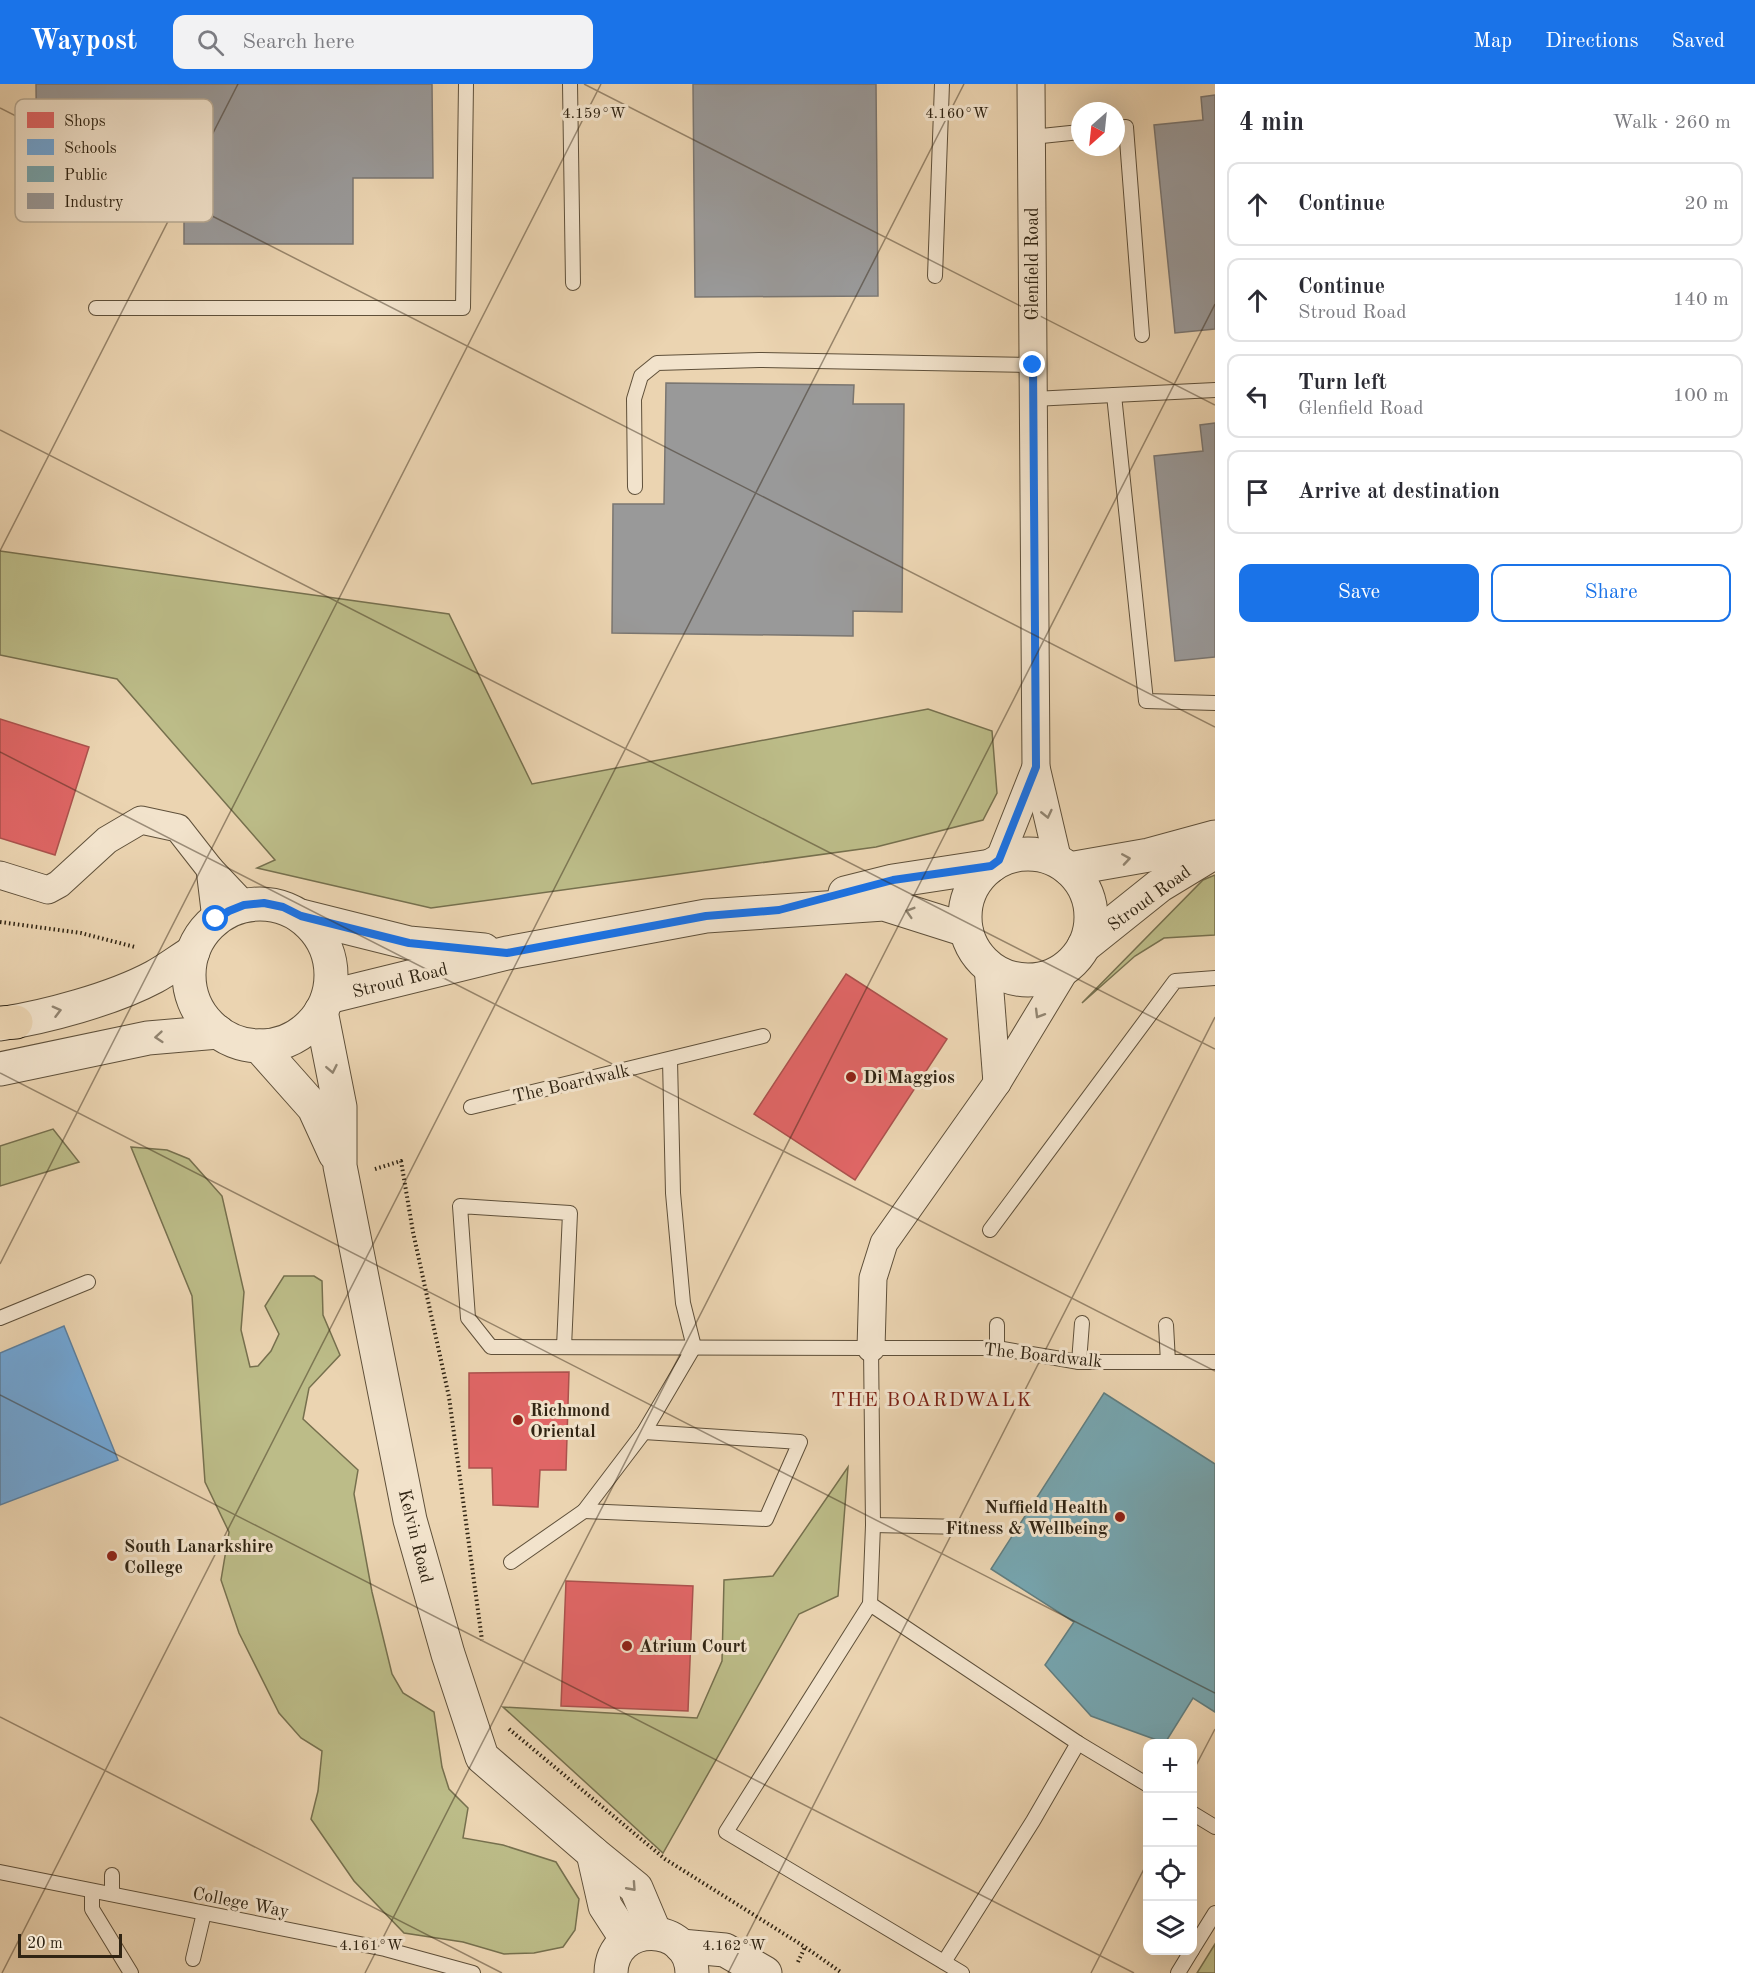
<!DOCTYPE html>
<meta charset="utf-8">
<style>
body{margin:0;font-family:"Old Standard TT",serif;background:#f2f2f3;color:#2b2b33}
.controls{position:absolute;right:18px;bottom:18px;display:grid;overflow:hidden;border-radius:12px;box-shadow:0 6px 24px #0002}
.controls button{width:54px;height:54px;display:grid;place-items:center;padding:0;border:0;border-bottom:2px solid #e1e1e2;background:#fff;color:#2b2b33;font:30px sans-serif}
.compass{position:absolute;left:1071px;top:18px;width:54px;height:54px;border-radius:50%;background:#fff;box-shadow:0 6px 24px #0002;rotate:207deg}
.scale{position:absolute;left:18px;bottom:15px;width:104px;box-sizing:border-box;padding-left:6px;border:3px solid #302413;border-top:0;font-size:16px;line-height:21px;white-space:nowrap;color:#302413;-webkit-text-stroke:4px #f2e3cc;paint-order:stroke}
.stop{position:absolute;width:18px;height:18px;margin:-14px;border:4px solid #1a73e8;border-radius:50%;background:#fff}
.stop.end{background:#1a73e8;border-color:#fff;box-shadow:0 2px 6px #0008}
.list{margin:0;padding:0;list-style:none}
h2{display:flex;justify-content:space-between;align-items:center;height:78px;margin:0;padding:0 24px;font-size:26px}
h2 small{font-size:20px;font-weight:400;color:#7c7c81}
.list li{display:grid;grid-template-columns:39px 1fr auto;gap:18px;align-items:center;box-sizing:border-box;height:84px;margin:0 12px 12px;padding:0 12px;border:2px solid #e1e1e2;border-radius:12px}
.list b{display:block;font-size:22px;white-space:nowrap}
.list p{margin:0;font-size:20px;white-space:nowrap;color:#7c7c81}
.list em{font-size:20px;font-style:normal;color:#7c7c81}
.actions{display:flex;gap:12px;padding:18px 24px}
.actions a{flex:1;padding:14px 0;border:2px solid #1a73e8;border-radius:12px;text-align:center;font-size:21px;color:#1a73e8}
.actions .main{background:#1a73e8;color:#fff}
.icon{flex:none;width:33px;height:33px;fill:none;stroke:currentColor;stroke-width:2;stroke-linecap:round;stroke-linejoin:round}
.map{position:relative;flex:none;width:1215px;height:1889px;overflow:hidden}
header{display:flex;align-items:center;gap:36px;box-sizing:border-box;height:84px;padding:0 30px;background:#1a73e8;color:#fff}
header strong{font-size:28px}
nav{display:flex;gap:33px;margin-inline-start:auto;font-size:21px}
.search{width:420px;height:54px;background:#f2f2f3;display:flex;align-items:center;gap:15px;box-sizing:border-box;padding:0 21px;border-radius:12px;color:#7c7c81;font-size:22px}
main{display:flex}
aside{flex:1;background:#fff}
.map>svg:first-child{display:block}
.green{fill:#bcbc88;stroke:#76704e;stroke-width:1.5}
.shops{fill:#e06666;stroke:#ab524d;stroke-width:1.5}
.schools{fill:#6fa8dc;stroke:#5c80a0;stroke-width:1.5}
.public{fill:#76a5af;stroke:#617e80;stroke-width:1.5}
.industry{fill:#999;stroke:#7a7671;stroke-width:1.5}
.lines{fill:none;stroke-linecap:round;stroke-linejoin:round}
.service-casing{stroke:#5f503a;stroke-width:16}
.minor-casing{stroke:#5f503a;stroke-width:29}
.tertiary-casing{stroke:#5f503a;stroke-width:35}
.primary-casing{stroke:#302413;stroke-width:35}
.path{stroke:#302413;stroke-width:4;stroke-dasharray:1.5 3;stroke-linecap:butt}
.service{stroke:#f2e3cc;stroke-width:14}
.minor{stroke:#f2e3cc;stroke-width:27}
.tertiary{stroke:#f2e3cc;stroke-width:33}
.primary{stroke:#ebd4b1;stroke-width:33}
.oneway{stroke:#918470}
.route{stroke:#1a73e8;stroke-width:8}
.ticks{fill:none;stroke:#302413;stroke-width:1.5;stroke-opacity:0.45}
.poi-dot{fill:#8f2418;stroke:#f2e3cc;stroke-width:2}
.labels{text-anchor:middle;stroke-width:6;stroke-linejoin:round;paint-order:stroke}
.street-label{font-size:18px;fill:#302413;stroke:#f2e3cc}
.poi-label{font-size:18px;font-weight:bold;fill:#302413;stroke:#f2e3cc;text-anchor:start}
.neighbourhood-label{font-size:20px;letter-spacing:1.5px;fill:#7a1f14;stroke:#f2e3cc}
.key{fill:#f2e3cc;stroke:#b8aa94;stroke-width:1.5}
.key-label{font-size:16px;fill:#302413}
.ticks-label{font-size:15px;text-anchor:middle;fill:#302413;stroke:#f2e3cc;stroke-width:6;stroke-linejoin:round;paint-order:stroke}
</style>
<header>
<strong>Waypost</strong>
<div class="search"><svg class="icon" aria-label="search" viewBox="0 0 24 24"><circle cx="10" cy="10" r="6"/><path d="M15 15l6 6"/></svg>Search here</div>
<nav><a>Map</a><a>Directions</a><a>Saved</a></nav>
</header>
<main>
<div class="map">
<svg width="1215" height="1889" viewBox="0 0 1215 1889">
<rect width="100%" height="100%" fill="#ebd4b1"/>
<filter id="stains"><feTurbulence type="fractalNoise" baseFrequency=".00333" numOctaves="4"/><feColorMatrix values="0 0 0 0 .2 0 0 0 0 .09 0 0 0 0 .02 0 0 0 .5 -.17"/></filter>
<radialGradient id="worn" r=".72"><stop offset=".6" stop-color="#630" stop-opacity="0"/><stop offset="1" stop-color="#630" stop-opacity=".3"/></radialGradient>
<g class="green">
<polygon points="0,467 449,530 532,700 928,625 992,647 997,709 983,736 876,763 431,824 257,784 275,776 117,595 0,571"/>
<polygon points="1215,791 1215,851 1164,854 1135,872 1082,919 1203,796"/>
<polygon points="53,1045 79,1078 0,1102 0,1062"/>
<polygon points="131,1063 167,1066 189,1075 222,1112 244,1208 241,1246 250,1283 258,1282 271,1267 279,1250 265,1222 284,1192 314,1192 322,1197 323,1231 340,1271 309,1304 303,1335 358,1386 354,1410 372,1508 392,1590 403,1609 434,1628 442,1683 449,1705 468,1724 463,1754 503,1761 556,1778 579,1815 575,1846 563,1863 534,1869 504,1870 463,1858 404,1849 354,1797 311,1735 318,1707 322,1667 301,1654 279,1629 239,1549 221,1496 229,1448 205,1398 192,1212"/>
<polygon points="848,1383 838,1512 799,1530 663,1769 503,1623 697,1634 722,1577 724,1496 773,1492"/>
<polygon points="1215,1860 1215,1889 1197,1889"/>
</g>
<g class="shops">
<polygon points="0,635 89,663 55,771 0,754"/>
<polygon points="846,890 947,955 855,1096 754,1030"/>
<polygon points="569,1288 566,1386 540,1386 538,1423 493,1421 492,1384 469,1384 469,1289"/>
<polygon points="566,1497 693,1502 688,1627 561,1622"/>
</g>
<polygon class="schools" points="64,1242 118,1376 0,1421 0,1269"/>
<polygon class="public" points="1104,1309 1215,1380 1215,1628 1193,1614 1165,1659 1091,1632 1045,1581 1074,1538 991,1485"/>
<g class="industry">
<polygon points="36,0 432,0 433,94 353,94 353,160 184,160 184,96 37,96"/>
<polygon points="693,0 876,0 878,212 695,213"/>
<polygon points="1215,11 1215,245 1175,249 1154,41 1203,36 1201,13"/>
<polygon points="666,299 854,301 853,320 904,320 902,528 853,527 853,552 612,549 613,420 664,420"/>
<polygon points="1215,339 1215,573 1175,577 1154,372 1203,367 1200,341"/>
</g>
<g class="lines">
<defs>
<g id="service">
<polyline points="570,0 573,199"/>
<polyline points="1116,44 1126,43 1142,251"/>
<polyline points="1032,53 1080,48"/>
<polyline points="935,192 942,0"/>
<polyline points="96,224 463,224 466,0"/>
<polyline points="1114,311 1146,617 1215,619"/>
<polyline points="1033,315 1215,306"/>
<polyline points="635,403 634,315 641,292 657,279 759,276 1033,281"/>
<polyline points="471,1023 763,952"/>
<polyline points="990,1146 1175,897 1215,894"/>
<polyline points="0,1234 88,1198"/>
<polyline points="997,1241 997,1264"/>
<polyline points="1166,1241 1168,1278"/>
<polyline points="564,1263 570,1129 460,1122 468,1234 491,1263 871,1264"/>
<polyline points="1079,1278 1082,1239"/>
<polyline points="584,1427 766,1435 800,1358 644,1348"/>
<polyline points="873,1441 964,1443"/>
<polyline points="511,1478 584,1427 644,1348 694,1263 683,1219 673,1109 670,976"/>
<polyline points="870,1520 873,1441 871,1264 997,1264 1079,1278 1215,1278"/>
<polyline points="1192,1729 1215,1743"/>
<polyline points="0,1788 385,1865 473,1889"/>
<polyline points="92,1807 92,1825 131,1889"/>
<polyline points="112,1810 112,1791"/>
<polyline points="1192,1866 1215,1829"/>
<polyline points="193,1875 204,1829"/>
<polyline points="944,1878 1033,1737 1078,1659"/>
<polyline points="962,1889 726,1748 870,1520 1078,1659 1148,1701"/>
<polyline points="1178,1889 1192,1866"/>
</g>
<g id="minor">
<polyline points="1031,0 1036,683 1058,777"/>
<polyline points="999,776 1036,683"/>
<polyline points="210,785 216,835"/>
<polyline points="0,791 48,806 59,800 107,756 141,736 178,744 210,785 244,821"/>
<polyline points="988,882 997,999"/>
<polyline points="871,1264 873,1194 884,1159 997,999 1069,880"/>
</g>
<g id="tertiary">
<circle cx="1028" cy="833" r="63"/>
<polyline points="1069,785 1149,771 1215,753"/>
<polyline points="845,809 893,797 991,782"/>
<circle cx="260" cy="891" r="71"/>
<polyline points="301,832 409,859 484,866"/>
<polyline points="1084,862 1159,802 1215,768"/>
<polyline points="328,913 507,869 706,832 884,820 966,846"/>
<polyline points="321,927 340,1023 340,1082 410,1436 448,1570 482,1673 593,1769 636,1804 655,1849"/>
<path d="M 0,940 C 46,933 113,915 154,893 C 167,886 180,876 193,868"/>
<polyline points="259,962 314,1024 335,1070"/>
<polyline points="0,985 148,954 218,948"/>
<polyline points="593,1769 605,1822 627,1856"/>
<polyline points="681,1862 725,1866 765,1889"/>
<path d="M 611,1889 C 612,1836 691,1837 692,1889"/>
</g>
<polyline id="primary" points="0,939 16,938"/>
</defs>
<use href="#service" class="service-casing"/>
<use href="#minor" class="minor-casing"/>
<use href="#tertiary" class="tertiary-casing"/>
<use href="#primary" class="primary-casing"/>
<g class="path">
<polyline points="0,838 81,849 135,863"/>
<polyline points="375,1085 401,1077 413,1148 449,1313 482,1556"/>
<polyline points="509,1645 665,1775 805,1863 842,1889"/>
<polyline points="798,1878 805,1863"/>
</g>
<use href="#service" class="service"/>
<use href="#minor" class="minor"/>
<use href="#tertiary" class="tertiary"/>
<use href="#primary" class="primary"/>
</g>
<defs><path id="oneway-chevron" d="M-2-3.5L2.5 0L-2 3.5" fill="none" stroke-width="1.6" stroke-linecap="round" stroke-linejoin="round" transform="scale(1.5)"/></defs>
<g class="oneway">
<use href="#oneway-chevron" transform="translate(1047 730) rotate(77)"/>
<use href="#oneway-chevron" transform="translate(1126 775) rotate(-9)"/>
<use href="#oneway-chevron" transform="translate(910 828) rotate(-163)"/>
<use href="#oneway-chevron" transform="translate(57 927) rotate(-15)"/>
<use href="#oneway-chevron" transform="translate(1039 930) rotate(121)"/>
<use href="#oneway-chevron" transform="translate(159 953) rotate(175)"/>
<use href="#oneway-chevron" transform="translate(332 985) rotate(79)"/>
<use href="#oneway-chevron" transform="translate(632 1803) rotate(48)"/>
</g>
<g class="lines">
<polyline class="route" points="216,835 229,827 244,821 264,819 283,823 301,832 409,859 507,869 706,832 779,826 893,796 991,782 999,776 1036,683 1033,281"/>
</g>
<path class="ticks" d="M 584,0 L 1215,321M 0,24 L 1215,643M 0,346 L 1215,965M 0,467 L 238,0M 0,668 L 1215,1287M 0,989 L 1215,1609M 0,1180 L 601,0M 0,1311 L 1134,1889M 0,1633 L 502,1889M 1192,1689 L 1215,1645M 2,1889 L 964,0M 365,1889 L 1215,220M 728,1889 L 1215,933M 1091,1889 L 1148,1777"/>
<g class="poi-dot">
<circle cx="851" cy="993" r="6"/>
<circle cx="518" cy="1336" r="6"/>
<circle cx="1120" cy="1433" r="6"/>
<circle cx="112" cy="1472" r="6"/>
<circle cx="627" cy="1562" r="6"/>
</g>
<g class="labels">
<g class="street-label">
<text transform="translate(1032 180) rotate(-90)" y="6">Glenfield Road</text>
<text transform="translate(1149 814) rotate(-36)" y="6">Stroud Road</text>
<text transform="translate(400 896) rotate(-14)" y="6">Stroud Road</text>
<text transform="translate(571 999) rotate(-13)" y="6">The Boardwalk</text>
<text transform="translate(1043 1271) rotate(6)" y="6">The Boardwalk</text>
<text transform="translate(416 1452) rotate(76)" y="6">Kelvin Road</text>
<text transform="translate(241 1818) rotate(11)" y="6">College Way</text>
</g>
<g class="poi-label">
<text x="863" y="999">Di Maggios</text>
<text x="530" y="1332">Richmond<tspan x="530" dy="21">Oriental</tspan></text>
<text x="1108" y="1429" text-anchor="end">Nuffield Health<tspan x="1108" dy="21">Fitness &amp; Wellbeing</tspan></text>
<text x="124" y="1468">South Lanarkshire<tspan x="124" dy="21">College</tspan></text>
<text x="639" y="1568">Atrium Court</text>
</g>
<g class="neighbourhood-label">
<text x="932" y="1322">THE BOARDWALK</text>
</g>
</g>
<rect x="15" y="15" width="198" height="123" rx="9" class="key"/>
<rect x="27" y="28" width="27" height="16" fill="#e06666"/>
<rect x="27" y="55" width="27" height="16" fill="#6fa8dc"/>
<rect x="27" y="82" width="27" height="16" fill="#76a5af"/>
<rect x="27" y="109" width="27" height="16" fill="#999"/>
<g class="key-label">
<text x="64" y="42">Shops</text>
<text x="64" y="69">Schools</text>
<text x="64" y="96">Public</text>
<text x="64" y="123">Industry</text>
</g>
<g class="ticks-label">
<text x="594" y="34">4.159°W</text>
<text x="957" y="34">4.160°W</text>
<text x="371" y="1866">4.161°W</text>
<text x="734" y="1866">4.162°W</text>
</g>
<rect width="100%" height="100%" filter="url(#stains)"/>
<rect width="100%" height="100%" fill="url(#worn)"/>
</svg>
<div class="controls">
<button>+</button>
<button>−</button>
<button><svg class="icon" aria-label="locate" viewBox="0 0 24 24"><circle cx="12" cy="12" r="6"/><path d="M12 2v4M12 18v4M2 12h4M18 12h4"/></svg></button>
<button><svg class="icon" aria-label="layers" viewBox="0 0 24 24"><path d="M12 4l9 5-9 5-9-5zM3 14l9 5 9-5"/></svg></button>
</div>
<svg class="compass" viewBox="-18 -18 36 36"><path d="M0-13l5 13h-10z" fill="#e53935"/><path d="M0 13l5-13h-10z" fill="#7c7c81"/></svg>
<div class="scale">20 m</div>
<div class="stop" style="left:216px;top:835px"></div>
<div class="stop end" style="left:1033px;top:281px"></div>
</div>
<aside>
<h2>4 min<small>Walk · 260 m</small></h2>
<ul class="list">
<li><svg class="icon" aria-label="ahead" viewBox="0 0 24 24"><path d="M12 20V5M6 11l6-6 6 6"/></svg><div><b>Continue</b></div><em>20 m</em></li>
<li><svg class="icon" aria-label="ahead" viewBox="0 0 24 24"><path d="M12 20V5M6 11l6-6 6 6"/></svg><div><b>Continue</b><p>Stroud Road</p></div><em>140 m</em></li>
<li><svg class="icon" aria-label="left" viewBox="0 0 24 24"><path d="M17 20v-9H6M10 6l-5 5 5 5"/></svg><div><b>Turn left</b><p>Glenfield Road</p></div><em>100 m</em></li>
<li><svg class="icon" aria-label="arrive" viewBox="0 0 24 24"><path d="M6 21V4h12l-3 4 3 4H6"/></svg><div><b>Arrive at destination</b></div></li>
</ul>
<div class="actions"><a class="main">Save</a><a>Share</a></div>
</aside>
</main>
